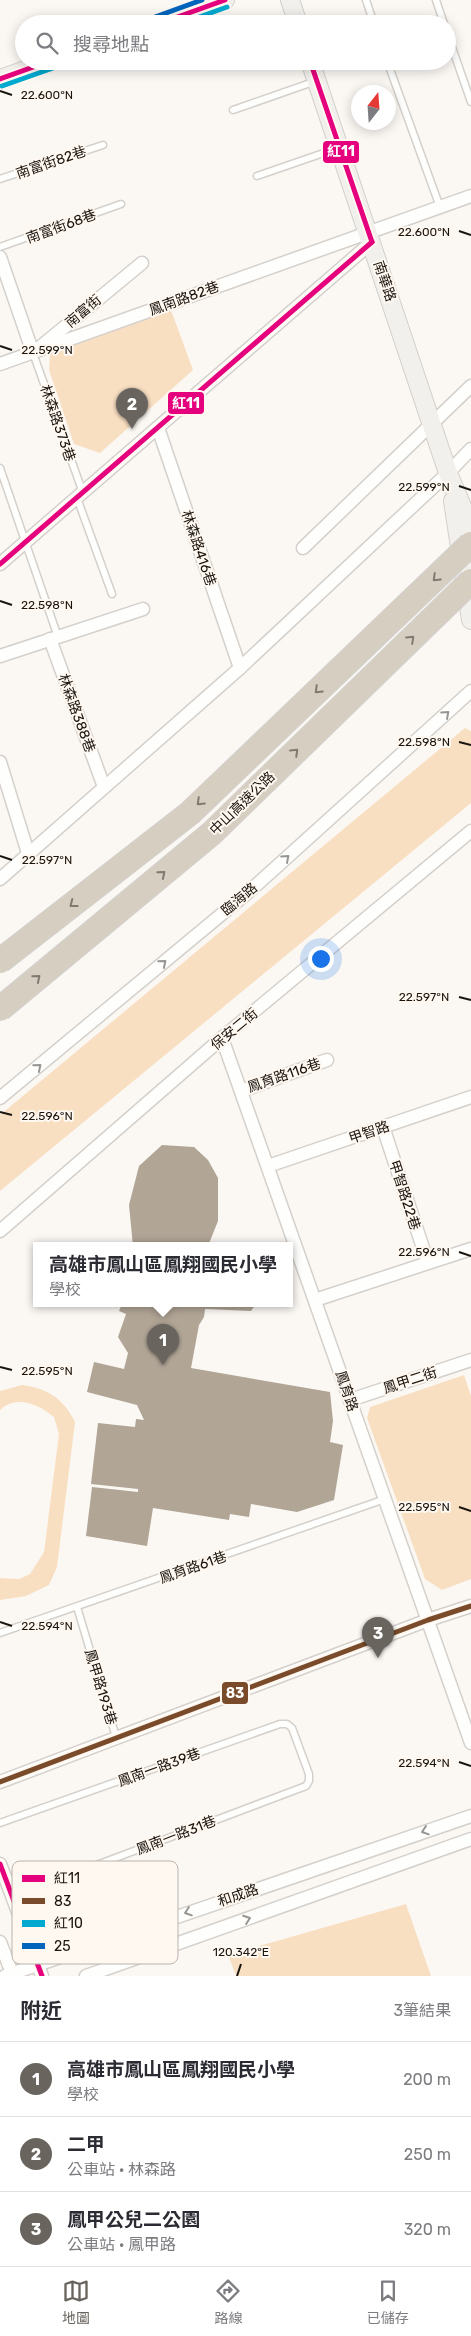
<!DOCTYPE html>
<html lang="zh-TW">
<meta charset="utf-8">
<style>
body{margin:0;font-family:Rubik,"Noto Sans TC",sans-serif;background:#f2f2f3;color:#2b2b33}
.compass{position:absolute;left:351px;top:85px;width:45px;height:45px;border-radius:50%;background:#fff;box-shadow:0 2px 12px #0003;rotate:17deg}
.you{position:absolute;left:320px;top:958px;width:18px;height:18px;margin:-12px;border:4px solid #fff;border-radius:50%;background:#1a73e8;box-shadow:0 0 0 8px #1a73e833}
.badge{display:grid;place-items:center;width:32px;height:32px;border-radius:50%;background:#69645e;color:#fff;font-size:16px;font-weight:700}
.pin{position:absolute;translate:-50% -41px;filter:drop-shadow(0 1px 2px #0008)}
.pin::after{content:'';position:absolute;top:26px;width:18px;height:15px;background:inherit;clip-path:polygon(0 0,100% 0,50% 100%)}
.popup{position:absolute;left:33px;top:1242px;width:260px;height:65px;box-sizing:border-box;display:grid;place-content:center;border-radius:0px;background:#fff;filter:drop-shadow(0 1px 4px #0005);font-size:16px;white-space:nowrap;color:#7c7c81}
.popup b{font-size:19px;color:#2b2b33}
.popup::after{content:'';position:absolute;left:50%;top:100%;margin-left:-10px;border:10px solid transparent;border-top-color:#fff}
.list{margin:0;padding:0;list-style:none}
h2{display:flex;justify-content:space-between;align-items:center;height:65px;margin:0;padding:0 20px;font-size:21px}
h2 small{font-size:16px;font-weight:400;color:#7c7c81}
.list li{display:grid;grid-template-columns:32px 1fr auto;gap:15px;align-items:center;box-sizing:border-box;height:75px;padding:0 20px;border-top:1px solid #e1e1e2}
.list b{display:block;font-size:19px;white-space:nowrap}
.list p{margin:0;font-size:16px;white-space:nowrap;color:#7c7c81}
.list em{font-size:16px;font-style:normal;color:#7c7c81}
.icon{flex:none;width:28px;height:28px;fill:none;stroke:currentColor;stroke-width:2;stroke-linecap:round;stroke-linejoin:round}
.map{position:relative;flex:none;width:471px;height:1976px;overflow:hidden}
.search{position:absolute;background:#fff;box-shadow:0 2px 12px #0003;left:15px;right:15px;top:15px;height:55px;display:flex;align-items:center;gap:12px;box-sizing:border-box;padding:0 18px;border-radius:28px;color:#7c7c81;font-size:19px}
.sheet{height:290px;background:#fff}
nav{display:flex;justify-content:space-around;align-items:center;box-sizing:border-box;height:70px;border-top:1px solid #e1e1e2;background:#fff;font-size:14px;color:#7c7c81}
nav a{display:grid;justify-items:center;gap:2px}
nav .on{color:#69645e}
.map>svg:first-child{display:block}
.green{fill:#f9dfc2}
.building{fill:#b1a596}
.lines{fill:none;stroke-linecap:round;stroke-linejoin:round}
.lane-casing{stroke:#d4d0cb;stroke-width:9}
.street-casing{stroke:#d4d0cb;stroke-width:15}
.secondary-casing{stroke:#d4d0cb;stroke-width:20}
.lane{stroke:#fefefd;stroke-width:6}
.street{stroke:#fefefd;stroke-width:12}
.secondary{stroke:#f2f0ec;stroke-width:18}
.highway-bridge-casing{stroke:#d4d2d0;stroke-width:26;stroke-linecap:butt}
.highway-bridge{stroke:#d6cec1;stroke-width:24}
.bus-1-casing{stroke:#fef8f1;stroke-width:9}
.bus-2-casing{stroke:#fef8f1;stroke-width:9}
.bus-3-casing{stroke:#fef8f1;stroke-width:9}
.bus-4-casing{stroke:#fef8f1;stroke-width:9}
.bus-1{stroke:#e5007d;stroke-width:5}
.bus-2{stroke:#7a4b2a;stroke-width:5}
.bus-3{stroke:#00a9ce;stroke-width:5}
.bus-4{stroke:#0065bd;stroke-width:5}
.oneway{stroke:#817a70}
.oneway2{stroke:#979591}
.ticks{fill:none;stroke:#1a140e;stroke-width:2}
.labels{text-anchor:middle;stroke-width:4;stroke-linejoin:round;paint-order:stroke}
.street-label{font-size:14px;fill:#1a140e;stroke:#fef8f1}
.key{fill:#fef8f1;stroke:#bab4ad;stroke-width:1}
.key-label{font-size:14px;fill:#1a140e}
.ticks-label{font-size:12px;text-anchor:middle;fill:#1a140e;stroke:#fef8f1;stroke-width:4;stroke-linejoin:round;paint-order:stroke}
.line-badge{stroke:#fef8f1;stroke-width:2}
.badge-label{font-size:14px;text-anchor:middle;font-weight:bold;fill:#fff}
</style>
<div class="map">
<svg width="471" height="1976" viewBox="0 0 471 1976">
<rect width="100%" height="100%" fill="#fbf8f4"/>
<g class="green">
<polygon points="171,310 193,370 100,453 74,444 49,370 50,354"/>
<polygon points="465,728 471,731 471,803 0,1191 0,1115"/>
<polygon points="464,1375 471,1396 471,1579 442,1590 425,1579 367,1418 370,1407"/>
<path d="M 22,1385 C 47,1388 64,1399 75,1422 L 57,1567 L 49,1585 L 26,1596 L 0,1600 L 0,1578 L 19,1579 L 30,1574 L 44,1552 L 59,1434 L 54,1417 C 39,1405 17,1394 0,1410 L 0,1391 Z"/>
<polygon points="406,1904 431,1976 236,1976 228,1955"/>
</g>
<g class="building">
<polygon points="162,1145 194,1147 208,1160 218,1178 218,1221 208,1246 133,1246 129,1205 139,1166"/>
<polygon points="122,1304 256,1304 251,1311 205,1309 204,1317 199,1325 191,1368 330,1392 333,1421 330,1442 343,1445 334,1500 297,1512 251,1504 249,1517 230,1514 229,1520 153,1508 147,1546 86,1536 92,1487 138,1492 138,1489 91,1484 98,1423 135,1427 136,1419 144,1420 137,1405 87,1392 94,1362 124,1369 128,1353 118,1337 126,1314 119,1311"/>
</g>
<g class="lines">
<defs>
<g id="lane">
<polyline points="366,0 374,24"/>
<polyline points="436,0 444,24"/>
<polyline points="447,33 471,102"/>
<polyline points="387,61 440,207"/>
<polyline points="233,110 316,81"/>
<polyline points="257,176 338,148"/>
<polyline points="0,179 103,145"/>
<polyline points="0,247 121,204"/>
<polyline points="33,353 83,493"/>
<polyline points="0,468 58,637"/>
<polyline points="77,498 112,594"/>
<polyline points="77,1607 116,1737"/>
<polyline points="0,1633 385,1499"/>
<polyline points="0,1823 280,1724 287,1724 292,1728 309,1774 309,1781 306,1786 12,1897"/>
</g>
<g id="street">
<polyline points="0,257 33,353 142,263"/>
<polyline points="0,364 471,196"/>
<polyline points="158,428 240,668"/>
<polyline points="303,548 471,386"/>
<polyline points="0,564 372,242"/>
<polyline points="50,639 104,787"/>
<polyline points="0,656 143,609"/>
<polyline points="0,762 28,853"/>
<polyline points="0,879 240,668 448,473 471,449"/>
<polyline points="222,1038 471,1743"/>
<polyline points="241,1091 327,1060"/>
<polyline points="0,1098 252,889 471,691"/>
<polyline points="383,1127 428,1263"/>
<polyline points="268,1166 471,1097"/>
<polyline points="0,1231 222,1038 471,831"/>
<polyline points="315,1300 471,1249"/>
<polyline points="350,1400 471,1360"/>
<polyline points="0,1782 428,1620 471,1606"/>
<polyline points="0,1864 42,1976"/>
<polyline points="0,1942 13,1976"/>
<polyline points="5,1976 471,1816"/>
<polyline points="86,1976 471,1839"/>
</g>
<g id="secondary">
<polyline points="290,0 298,24"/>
<polyline points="157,24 225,0"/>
<polyline points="310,61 448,473 471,528"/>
<polyline points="0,79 51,61"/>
<polyline points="453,501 471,620"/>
</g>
</defs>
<use href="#lane" class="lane-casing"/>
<use href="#street" class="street-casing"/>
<use href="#secondary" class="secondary-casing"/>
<use href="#lane" class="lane"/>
<use href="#street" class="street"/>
<use href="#secondary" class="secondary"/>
<defs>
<g id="highway-bridge">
<polyline points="0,961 190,813 471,544"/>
<polyline points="0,1009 212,833 471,581"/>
</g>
</defs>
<use href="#highway-bridge" class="highway-bridge-casing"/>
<use href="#highway-bridge" class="highway-bridge"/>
<defs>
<g id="bus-1">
<polyline points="158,24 225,0"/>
<polyline points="310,61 372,242"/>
<polyline points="0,79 50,61"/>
<polyline points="0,564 372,242"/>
<polyline points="0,1864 42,1976"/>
</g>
<polyline id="bus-2" points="0,1782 428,1620 471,1606"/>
<g id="bus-3">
<polyline points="180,24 227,7"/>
<polyline points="2,86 53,68"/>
</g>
<polyline id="bus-4" points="155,17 202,0"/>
</defs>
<use href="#bus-1" class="bus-1-casing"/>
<use href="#bus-2" class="bus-2-casing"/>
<use href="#bus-3" class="bus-3-casing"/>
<use href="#bus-4" class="bus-4-casing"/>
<use href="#bus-1" class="bus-1"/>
<use href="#bus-2" class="bus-2"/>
<use href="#bus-3" class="bus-3"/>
<use href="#bus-4" class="bus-4"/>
</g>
<defs><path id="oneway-chevron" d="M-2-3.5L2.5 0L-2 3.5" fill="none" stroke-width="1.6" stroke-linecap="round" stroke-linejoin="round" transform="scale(1.25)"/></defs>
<g class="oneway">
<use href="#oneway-chevron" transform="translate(436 578) rotate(136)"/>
<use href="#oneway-chevron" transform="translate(411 639) rotate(-44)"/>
<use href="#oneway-chevron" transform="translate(318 690) rotate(136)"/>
<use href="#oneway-chevron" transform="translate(295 752) rotate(-44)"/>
<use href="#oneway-chevron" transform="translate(200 802) rotate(136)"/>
<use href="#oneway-chevron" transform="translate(162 874) rotate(-40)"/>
<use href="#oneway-chevron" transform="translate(73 904) rotate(142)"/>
<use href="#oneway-chevron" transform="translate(37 978) rotate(-40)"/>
</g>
<g class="oneway2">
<use href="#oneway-chevron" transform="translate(446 714) rotate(-42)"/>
<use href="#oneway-chevron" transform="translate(286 858) rotate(-42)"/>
<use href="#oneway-chevron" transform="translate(163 963) rotate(-40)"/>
<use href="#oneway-chevron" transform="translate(38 1067) rotate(-40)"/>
<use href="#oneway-chevron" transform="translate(425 1831) rotate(161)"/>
<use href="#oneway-chevron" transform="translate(188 1912) rotate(161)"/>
<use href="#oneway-chevron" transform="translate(247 1919) rotate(-20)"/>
</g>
<path class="ticks" d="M 0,91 L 12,95M 459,231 L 471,235M 0,346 L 12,350M 459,486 L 471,490M 0,601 L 12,605M 459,742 L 471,745M 0,856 L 12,860M 459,997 L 471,1000M 0,1112 L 12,1115M 459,1252 L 471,1256M 0,1367 L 12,1370M 459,1507 L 471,1511M 0,1622 L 12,1626M 459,1762 L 471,1766M 237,1976 L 241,1964"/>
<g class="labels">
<g class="street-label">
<text transform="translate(51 162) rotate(-19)" y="5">南富街82巷</text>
<text transform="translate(61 226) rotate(-20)" y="5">南富街68巷</text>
<text transform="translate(385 281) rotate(71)" y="5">南華路</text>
<text transform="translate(184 298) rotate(-20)" y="5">鳳南路82巷</text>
<text transform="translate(83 311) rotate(-40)" y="5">南富街</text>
<text transform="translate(58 423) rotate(71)" y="5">林森路373巷</text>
<text transform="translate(199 548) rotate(71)" y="5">林森路416巷</text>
<text transform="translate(77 713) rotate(70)" y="5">林森路388巷</text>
<text transform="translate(242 803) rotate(-44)" y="5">中山高速公路</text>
<text transform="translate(239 899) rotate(-40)" y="5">臨海路</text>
<text transform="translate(234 1029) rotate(-40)" y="5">保安二街</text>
<text transform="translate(284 1075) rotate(-19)" y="5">鳳育路116巷</text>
<text transform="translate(369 1132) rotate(-19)" y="5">甲智路</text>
<text transform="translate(405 1195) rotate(72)" y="5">甲智路22巷</text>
<text transform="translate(410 1380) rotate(-18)" y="5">鳳甲二街</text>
<text transform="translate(347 1391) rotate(71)" y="5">鳳育路</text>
<text transform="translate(193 1567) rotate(-19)" y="5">鳳育路61巷</text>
<text transform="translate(101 1687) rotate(73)" y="5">鳳甲路193巷</text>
<text transform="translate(159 1767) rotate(-20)" y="5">鳳南一路39巷</text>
<text transform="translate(176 1835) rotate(-21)" y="5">鳳南一路31巷</text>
<text transform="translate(238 1895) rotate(-19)" y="5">和成路</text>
</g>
</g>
<rect x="12" y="1861" width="166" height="103" rx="8" class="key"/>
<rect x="22" y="1875" width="23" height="7" fill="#e5007d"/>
<rect x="22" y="1898" width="23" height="6" fill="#7a4b2a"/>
<rect x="22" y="1920" width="23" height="7" fill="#00a9ce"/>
<rect x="22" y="1943" width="23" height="6" fill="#0065bd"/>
<g class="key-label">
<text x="54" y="1883">紅11</text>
<text x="54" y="1906">83</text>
<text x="54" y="1928">紅10</text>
<text x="54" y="1951">25</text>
</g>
<g class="ticks-label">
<text x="47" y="99">22.600°N</text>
<text x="424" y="236">22.600°N</text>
<text x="47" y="354">22.599°N</text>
<text x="424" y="491">22.599°N</text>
<text x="47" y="609">22.598°N</text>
<text x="424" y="746">22.598°N</text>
<text x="47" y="864">22.597°N</text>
<text x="424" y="1001">22.597°N</text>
<text x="47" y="1120">22.596°N</text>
<text x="424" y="1256">22.596°N</text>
<text x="47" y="1375">22.595°N</text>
<text x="424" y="1511">22.595°N</text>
<text x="47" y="1630">22.594°N</text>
<text x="424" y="1767">22.594°N</text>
<text x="241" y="1956">120.342°E</text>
</g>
<g class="line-badge">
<rect x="322" y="140" width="38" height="24" rx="5" fill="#e5007d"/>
<rect x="167" y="391" width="38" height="24" rx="5" fill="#e5007d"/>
<rect x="221" y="1681" width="28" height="24" rx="5" fill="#7a4b2a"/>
</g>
<g class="badge-label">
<text x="341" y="156">紅11</text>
<text x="186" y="408">紅11</text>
<text x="235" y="1698">83</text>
</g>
</svg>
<svg class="compass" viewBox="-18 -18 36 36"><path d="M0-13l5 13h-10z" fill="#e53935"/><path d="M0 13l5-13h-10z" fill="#7c7c81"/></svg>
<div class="you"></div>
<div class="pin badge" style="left:163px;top:1365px">1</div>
<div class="popup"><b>高雄市鳳山區鳳翔國民小學</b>學校</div>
<div class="pin badge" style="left:132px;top:429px">2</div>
<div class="pin badge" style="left:378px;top:1658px">3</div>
<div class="search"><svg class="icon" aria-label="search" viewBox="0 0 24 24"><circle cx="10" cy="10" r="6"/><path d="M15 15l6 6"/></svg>搜尋地點</div>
</div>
<section class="sheet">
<h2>附近<small>3筆結果</small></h2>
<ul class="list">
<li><span class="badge">1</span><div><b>高雄市鳳山區鳳翔國民小學</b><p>學校</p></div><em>200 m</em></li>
<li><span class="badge">2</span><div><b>二甲</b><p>公車站 · 林森路</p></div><em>250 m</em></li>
<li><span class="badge">3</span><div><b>鳳甲公兒二公園</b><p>公車站 · 鳳甲路</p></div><em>320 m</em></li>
</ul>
</section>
<nav>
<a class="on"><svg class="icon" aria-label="map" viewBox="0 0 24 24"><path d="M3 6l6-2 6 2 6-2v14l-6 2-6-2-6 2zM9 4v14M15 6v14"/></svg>地圖</a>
<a><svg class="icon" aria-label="directions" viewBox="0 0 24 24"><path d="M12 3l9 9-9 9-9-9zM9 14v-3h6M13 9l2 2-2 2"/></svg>路線</a>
<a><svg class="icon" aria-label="saved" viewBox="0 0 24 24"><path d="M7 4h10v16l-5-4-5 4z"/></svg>已儲存</a>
</nav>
